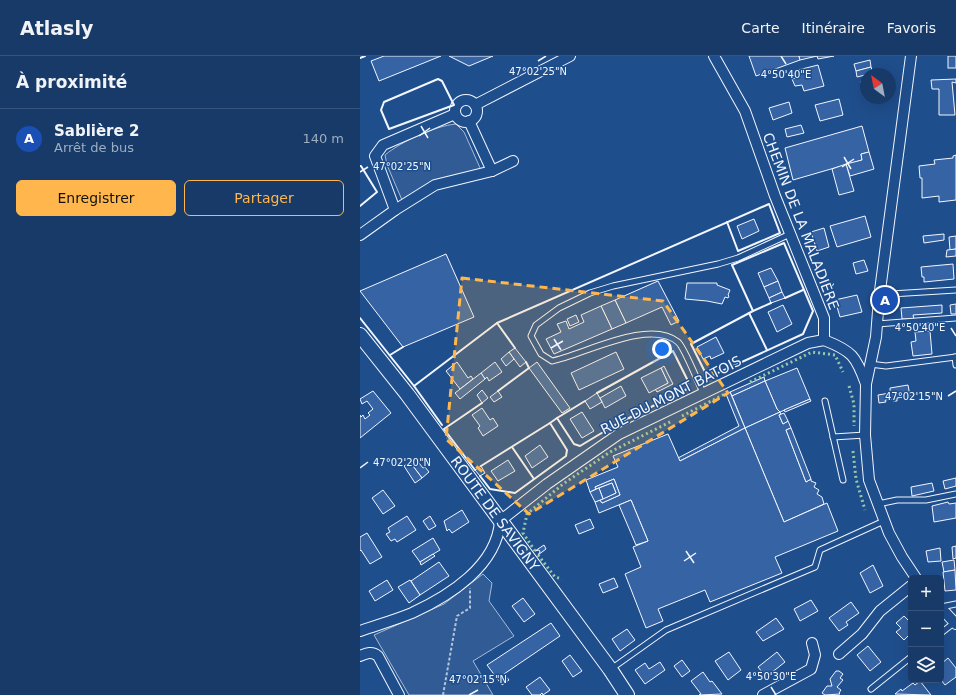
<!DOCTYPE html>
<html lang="fr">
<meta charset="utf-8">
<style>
body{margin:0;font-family:"DejaVu Sans",sans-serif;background:#20416f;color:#f1f3f6}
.controls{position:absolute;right:12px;bottom:12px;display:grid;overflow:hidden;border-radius:6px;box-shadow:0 4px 16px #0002}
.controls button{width:36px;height:36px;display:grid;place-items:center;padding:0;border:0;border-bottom:1px solid #36547d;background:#173a69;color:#f1f3f6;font:20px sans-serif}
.compass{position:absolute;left:500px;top:12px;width:36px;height:36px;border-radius:50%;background:#173a69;box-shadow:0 4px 16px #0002;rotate:328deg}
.you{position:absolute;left:302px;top:293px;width:14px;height:14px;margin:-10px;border:3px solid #fff;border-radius:50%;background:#1a73e8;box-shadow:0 0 0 6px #1a73e833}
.badge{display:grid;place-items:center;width:26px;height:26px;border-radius:50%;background:#ffb74d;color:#fff;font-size:13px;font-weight:700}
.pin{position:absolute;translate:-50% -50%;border:2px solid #fff;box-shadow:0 1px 4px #0006}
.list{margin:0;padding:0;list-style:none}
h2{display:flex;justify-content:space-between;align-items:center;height:52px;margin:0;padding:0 16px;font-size:17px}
h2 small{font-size:13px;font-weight:400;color:#9eadc0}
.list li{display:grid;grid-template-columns:26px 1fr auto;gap:12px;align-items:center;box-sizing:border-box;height:60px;padding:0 16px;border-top:1px solid #36547d}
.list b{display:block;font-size:15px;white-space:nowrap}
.list p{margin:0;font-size:13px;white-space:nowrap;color:#9eadc0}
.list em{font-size:13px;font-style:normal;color:#9eadc0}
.actions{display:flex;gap:8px;padding:12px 16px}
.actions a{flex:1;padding:9px 0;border:1px solid #ffb74d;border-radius:6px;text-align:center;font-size:14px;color:#ffb74d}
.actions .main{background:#ffb74d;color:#111}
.icon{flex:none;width:22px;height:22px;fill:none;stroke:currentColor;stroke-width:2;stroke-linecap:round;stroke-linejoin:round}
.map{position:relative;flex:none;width:596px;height:639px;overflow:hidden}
header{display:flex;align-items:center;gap:24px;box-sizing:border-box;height:56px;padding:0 20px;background:#173a69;border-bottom:1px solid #36547d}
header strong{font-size:19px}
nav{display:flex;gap:22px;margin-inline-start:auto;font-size:14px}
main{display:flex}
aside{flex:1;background:#173a69}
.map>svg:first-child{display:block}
.green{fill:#305b95;stroke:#a8bbd7}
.building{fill:#3563a3;stroke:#f2f6ff}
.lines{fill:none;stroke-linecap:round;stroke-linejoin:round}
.service-casing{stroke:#f2f6ff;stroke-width:7}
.minor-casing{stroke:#f2f6ff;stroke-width:12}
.secondary-casing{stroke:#f2f6ff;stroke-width:16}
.path{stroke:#b3c4dc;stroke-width:2;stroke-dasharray:3 2;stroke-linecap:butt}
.service{stroke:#1f4e8c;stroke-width:5}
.minor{stroke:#1f4e8c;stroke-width:10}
.secondary{stroke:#1f4e8c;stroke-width:14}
.hedge{stroke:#97c8a6;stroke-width:3;stroke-dasharray:2 3;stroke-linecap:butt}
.wall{stroke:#f2f6ff;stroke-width:2}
.marked{fill:#ffb74d;fill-opacity:0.2;stroke:#ffb74d;stroke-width:3;stroke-dasharray:8 5;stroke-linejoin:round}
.ticks{fill:none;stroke:#f2f6ff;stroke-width:1.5}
.labels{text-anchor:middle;stroke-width:3;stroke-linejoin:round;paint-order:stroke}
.street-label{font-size:14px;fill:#f2f6ff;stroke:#1f4e8c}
.ticks-label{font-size:10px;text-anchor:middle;fill:#f2f6ff;stroke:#1f4e8c;stroke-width:3;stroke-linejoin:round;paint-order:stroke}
</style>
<header>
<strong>Atlasly</strong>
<nav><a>Carte</a><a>Itinéraire</a><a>Favoris</a></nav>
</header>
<main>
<aside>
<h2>À proximité<small></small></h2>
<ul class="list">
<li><span class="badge" style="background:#1a4fb4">A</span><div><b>Sablière 2</b><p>Arrêt de bus</p></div><em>140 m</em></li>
</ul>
<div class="actions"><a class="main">Enregistrer</a><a>Partager</a></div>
</aside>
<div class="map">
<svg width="596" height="639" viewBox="0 0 596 639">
<rect width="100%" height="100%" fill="#1f4e8c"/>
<g class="green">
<path d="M 96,68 L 104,76 L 121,114 L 42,144 L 27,109 L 25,99 C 42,85 75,70 96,68 Z"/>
<polygon points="123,518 132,527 129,545 154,580 113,605 133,639 49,639 14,579 84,548"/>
</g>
<g class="building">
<polygon points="24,0 81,0 19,25 11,5"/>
<polygon points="89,0 133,0 109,10"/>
<polygon points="389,0 439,0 440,4 396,20"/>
<polygon points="439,0 474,0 458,3 457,0 440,4"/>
<rect x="588" y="0" width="8" height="12"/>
<polygon points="510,4 511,11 496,15 494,8"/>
<polygon points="458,9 464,30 444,35 442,29 435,30 432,23 440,21 438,14"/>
<polygon points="511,11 513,17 497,21 496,15"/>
<polygon points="596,23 596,27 592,26 595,59 579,59 579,33 572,33 571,24"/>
<polygon points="506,24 506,40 504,40 501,25"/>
<polygon points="479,43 483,59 460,65 455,49"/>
<polygon points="429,46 432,57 413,64 409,52"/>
<polygon points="441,69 444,77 427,81 425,73"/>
<polygon points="502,70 509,96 501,98 502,104 433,124 425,92"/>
<polygon points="509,96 514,113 490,120 486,108 502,104 501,98"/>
<polygon points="596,99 596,144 579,146 579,140 562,142 562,122 560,122 559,110 575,108 574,104 593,102 593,100"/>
<polygon points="486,108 494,135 479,139 472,113"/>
<polygon points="505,160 511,181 477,191 470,170"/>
<polygon points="394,163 399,175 382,183 377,170"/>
<polygon points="464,172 469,191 457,195 451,176"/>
<polygon points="584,178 584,184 564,187 563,180"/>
<polygon points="596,180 596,193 590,194 589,181"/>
<polygon points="596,193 596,200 586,201 587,194"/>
<polygon points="86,198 114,261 43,291 0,235"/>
<polygon points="504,204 508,215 496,218 493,207"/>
<polygon points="593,208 594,223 564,226 564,221 562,221 561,211"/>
<polygon points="411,212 418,225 404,231 398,217"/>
<polygon points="298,225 319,265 311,269 302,251 266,267 255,244"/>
<polygon points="418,225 422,236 409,242 404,231"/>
<polygon points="327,227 357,227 357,229 370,234 368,239 369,240 368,242 365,241 362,248 347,245 325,243"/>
<polygon points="422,236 425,242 411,247 409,242"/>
<polygon points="497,239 502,256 480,261 475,244"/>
<polygon points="255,244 266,267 252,273 241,250"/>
<polygon points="596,248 596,258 591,258 590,249"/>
<polygon points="423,249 432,268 417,276 408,256"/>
<polygon points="582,249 582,257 553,259 554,263 542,263 541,252"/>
<polygon points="241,250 252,273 194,298 186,283 201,276 197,268 206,265 209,273 224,266 221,259"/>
<polygon points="216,259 219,266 210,270 207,263"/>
<polygon points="570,275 572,298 553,300 551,286 556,285 555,276"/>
<polygon points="356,281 364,297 351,303 350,300 343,303 337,291"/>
<polygon points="155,292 166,306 160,311 149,296"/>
<polygon points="149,296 154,303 146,310 141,303"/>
<polygon points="256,296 264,313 219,334 211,317"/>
<polygon points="97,306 108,322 111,320 113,323 100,333 86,315"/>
<polygon points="135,306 142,316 129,325 127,321 125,323 121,317"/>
<polygon points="177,306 210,352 202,357 169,312"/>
<polygon points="304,310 313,328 297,336 295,333 308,327 301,312"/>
<polygon points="301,312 308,327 289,337 281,322"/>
<polygon points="437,312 450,343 420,356 417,353 405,325"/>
<polygon points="121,317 125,323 100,343 95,337"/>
<polygon points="404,321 405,325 372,340 370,336"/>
<polygon points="405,325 417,353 420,356 385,372 372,340"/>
<polygon points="548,329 550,340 537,342 537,345 533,345 533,343 525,344 526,346 519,347 518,339 530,337 530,332"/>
<polygon points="261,330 266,340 245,352 240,342"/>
<polygon points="122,334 128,342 122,347 117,339"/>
<polygon points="13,335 31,357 0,382 0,359 1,361 3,359 5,363 10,359 8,357 13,353 7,345 2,348 0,343"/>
<polygon points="138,335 142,341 134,346 130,341"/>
<polygon points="370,336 385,372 320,405 318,402 379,370 366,338"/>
<polygon points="237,337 242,346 230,353 225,345"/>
<polygon points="450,343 451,345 425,356 424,354"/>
<polygon points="122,352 130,364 133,362 138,370 123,380 118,372 120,370 112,359"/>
<polygon points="222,356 234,375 222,382 210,363"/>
<polygon points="420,356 421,358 419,359 423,368 428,365 431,372 426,374 446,426 451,423 451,425 456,427 454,431 459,434 457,438 462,441 464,448 424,466 385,372"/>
<polygon points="424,357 428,365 423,368 419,359"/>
<polygon points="385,372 424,466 467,447 478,475 415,501 422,517 350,546 345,534 298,553 303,565 286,572 265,518 281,511 273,491 288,485 271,444 239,457 235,446 240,444 242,447 260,439 254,423 235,431 236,433 230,436 226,424 258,411 253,400 308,378 320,405"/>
<polygon points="431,372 451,423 446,426 426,374"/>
<polygon points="180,389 188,401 172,412 165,400"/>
<polygon points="55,402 63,412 65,411 69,416 62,422 50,406"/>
<polygon points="148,404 155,415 138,425 131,415"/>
<polygon points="50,406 62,422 55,427 44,410"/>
<polygon points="121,410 125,417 120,420 115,414"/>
<polygon points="596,422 596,430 585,433 583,425"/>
<polygon points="254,423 260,439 242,447 240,444 256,437 252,427 236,433 235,431"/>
<polygon points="252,427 256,437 243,443 239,432"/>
<polygon points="572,427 574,435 552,440 551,431"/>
<polygon points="239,432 243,443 235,446 230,436"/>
<polygon points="23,434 35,450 23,458 12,442"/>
<polygon points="271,444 288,485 276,489 259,449"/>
<polygon points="588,446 589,448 596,447 596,462 574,466 572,450"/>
<polygon points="102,454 109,466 92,477 89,473 87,475 84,465"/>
<polygon points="47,460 56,474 37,486 35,483 31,485 26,478 30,476 28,472"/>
<polygon points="70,460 76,470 69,474 63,465"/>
<polygon points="230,463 234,472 219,478 215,469"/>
<polygon points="7,477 22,501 10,508 1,494 0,495 0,481"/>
<polygon points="73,482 80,494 60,506 52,495"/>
<polygon points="184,489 186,493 178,499 180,496 179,494 175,495"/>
<polygon points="596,490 596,502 593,503 592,491"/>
<polygon points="580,492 581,505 568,506 566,495"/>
<polygon points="73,498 75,500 61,509 60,506"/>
<polygon points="594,504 595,514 584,516 582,506"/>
<polygon points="79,506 89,520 60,539 51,525"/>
<polygon points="513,509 523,530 510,537 500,517"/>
<polygon points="595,514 596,534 585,535 583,516"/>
<polygon points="254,522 258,531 243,537 239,528"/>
<polygon points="27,524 33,534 15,545 9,535"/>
<polygon points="50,524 60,539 49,547 38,531"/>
<polygon points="163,542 175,558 164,566 152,550"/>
<polygon points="451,544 458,555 440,565 434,553"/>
<polygon points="491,546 499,557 486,566 488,569 479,575 469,562"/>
<polygon points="544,560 551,567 551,584 548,580 544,584 536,576 541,572 536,567"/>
<polygon points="416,562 424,573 403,585 396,576"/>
<polygon points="191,567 200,580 144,618 149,624 142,629 127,609"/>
<polygon points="267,573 275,584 260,595 252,583"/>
<polygon points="508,590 521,606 510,615 497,599"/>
<polygon points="369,596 381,614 368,624 355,605"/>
<polygon points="417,596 425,606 406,621 398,611"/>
<polygon points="210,599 222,615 213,621 202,605"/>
<polygon points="588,602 596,612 596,621 585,629 581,624 581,608"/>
<polygon points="322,604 330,615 322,621 314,610"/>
<polygon points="300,606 305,614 285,628 275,614 285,607 289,613"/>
<polygon points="476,615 479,615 483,618 480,622 483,624 477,631 481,634 479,637 480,638 465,639 462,637 467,630 472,630 470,623"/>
<polygon points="343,616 350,626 352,625 362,638 339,639 341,638 331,625"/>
<polygon points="180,621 190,634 183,639 182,637 180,639 172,639 166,631"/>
<polygon points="560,625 571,639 535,638 541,633 542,635 553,627 555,629"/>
</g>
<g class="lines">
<defs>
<g id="service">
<polyline points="520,236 531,238 596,234"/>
<polyline points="517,268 596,262"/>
<polyline points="595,301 596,309"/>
<polyline points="510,308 526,310 596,301"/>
<path d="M 343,337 C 339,328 324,291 318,286 C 289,262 223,299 192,305 L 181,298 L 171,280 L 176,269 L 199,252 L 230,237 L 253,230 L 358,208 L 378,202 L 430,178"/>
<polyline points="465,345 483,424"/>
<polyline points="473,381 505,379"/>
<polyline points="518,448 537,444 566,444 596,438"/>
<polyline points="581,551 596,548"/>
<polyline points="581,577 595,566"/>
<polyline points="251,613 306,574 455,511 460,494 524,465"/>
<polyline points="511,633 551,601"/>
</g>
<g id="minor">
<path d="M 354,0 L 385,55 L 415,140 L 464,262 L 464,284 C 492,295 496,300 506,328"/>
<polyline points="551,0 519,242 516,281 506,328 505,379 509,424 529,477 542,501 556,522"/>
<circle cx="106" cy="55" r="11"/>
<polyline points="115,49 210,0"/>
<polyline points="109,65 132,115"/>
<polyline points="35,154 75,129 132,115 153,105"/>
<polyline points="0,179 35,154 15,100 23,89 95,58"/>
<polyline points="581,552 596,568"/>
<path d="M 0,575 C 17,569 35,564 52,557 C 89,540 137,510 140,465 L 187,428 L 259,378 L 448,287 L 464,284"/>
<polyline points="479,598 502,578 520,555 551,530"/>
<path d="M 0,600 C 7,597 12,595 18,600 L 39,639"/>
<polyline points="403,639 451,613 455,599 452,587"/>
</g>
<g id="secondary">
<path id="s1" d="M 0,279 L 47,338 L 250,613 L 267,639"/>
</g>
</defs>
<use href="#service" class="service-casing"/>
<use href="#minor" class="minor-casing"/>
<use href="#secondary" class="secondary-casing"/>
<polyline class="path" points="83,639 97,560 110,552 110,532"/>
<use href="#service" class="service"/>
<use href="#minor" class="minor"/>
<use href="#secondary" class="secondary"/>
<g class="hedge">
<polyline points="390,326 452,296 475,299 483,316"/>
<polyline points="489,330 494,348 494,370"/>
<polyline points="322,360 367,337"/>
<polyline points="493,395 496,423 505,454"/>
<polyline points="175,495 163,477 167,458 203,428 250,396 312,365"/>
<polyline points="178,499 195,521 202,523"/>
</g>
<g class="wall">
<polyline points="0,2 5,0"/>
<polygon points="78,23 82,25 94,49 29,73 21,54 24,46"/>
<polyline points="0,110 1,110 17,136 0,150"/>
<polygon points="424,187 453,255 443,278 349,321 345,316 331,288 393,255 372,209"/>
<polyline points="425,242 443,234"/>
<polyline points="393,255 411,247"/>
<polyline points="389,257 407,294"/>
<polyline points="0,262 54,330 82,369"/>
<polyline points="137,267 155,292"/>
<polyline points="30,299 43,291"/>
<polyline points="54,330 137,267 409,148 420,177 378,195 367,166"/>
<polyline points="138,335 169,312 166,306"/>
<polyline points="197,362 225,345"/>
<polyline points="152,391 174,423"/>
<polyline points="121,410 190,367"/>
<polyline points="115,414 84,373 122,347"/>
<polyline points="120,420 130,433 155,437 206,400 207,394 190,367 197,362 214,388 220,390 255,369 327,333 328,325 313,295 237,337"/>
</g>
</g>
<path class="marked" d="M 102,222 L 303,245 L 368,337 L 169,458 L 86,383 Z"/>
<path class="ticks" d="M 421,0 L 426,8M 178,5 L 186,0M 61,70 L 68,82M 59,80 L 70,72M 484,101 L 491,113M 482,111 L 494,103M 0,116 L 8,111M 591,272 L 596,280M 194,283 L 201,294M 191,292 L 203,285M 588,340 L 596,335M 0,412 L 8,406M 326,495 L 334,507M 324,505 L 336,497M 411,631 L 416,639M 109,639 L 118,634"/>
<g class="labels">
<g class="street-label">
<text transform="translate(441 165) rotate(69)" y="5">CHEMIN DE LA MALADIÈRE</text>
<text transform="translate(311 339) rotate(-27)" y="5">RUE DU MONT BATOIS</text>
<text dy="5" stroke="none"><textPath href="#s1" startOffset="224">ROUTE DE SAVIGNY</textPath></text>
</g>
</g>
<g class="ticks-label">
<text x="178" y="19">47°02'25"N</text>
<text x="426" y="22">4°50'40"E</text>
<text x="42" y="114">47°02'25"N</text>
<text x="560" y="275">4°50'40"E</text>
<text x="554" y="344">47°02'15"N</text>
<text x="42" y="410">47°02'20"N</text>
<text x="411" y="624">4°50'30"E</text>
<text x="118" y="627">47°02'15"N</text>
</g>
</svg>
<div class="controls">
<button>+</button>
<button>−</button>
<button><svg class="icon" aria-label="layers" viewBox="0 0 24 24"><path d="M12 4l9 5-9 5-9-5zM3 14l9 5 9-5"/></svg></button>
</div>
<svg class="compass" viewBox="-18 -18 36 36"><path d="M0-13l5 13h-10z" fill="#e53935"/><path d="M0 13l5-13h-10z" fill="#9eadc0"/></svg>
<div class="you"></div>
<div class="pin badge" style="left:525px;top:244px;background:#1a4fb4">A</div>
</div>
</main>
